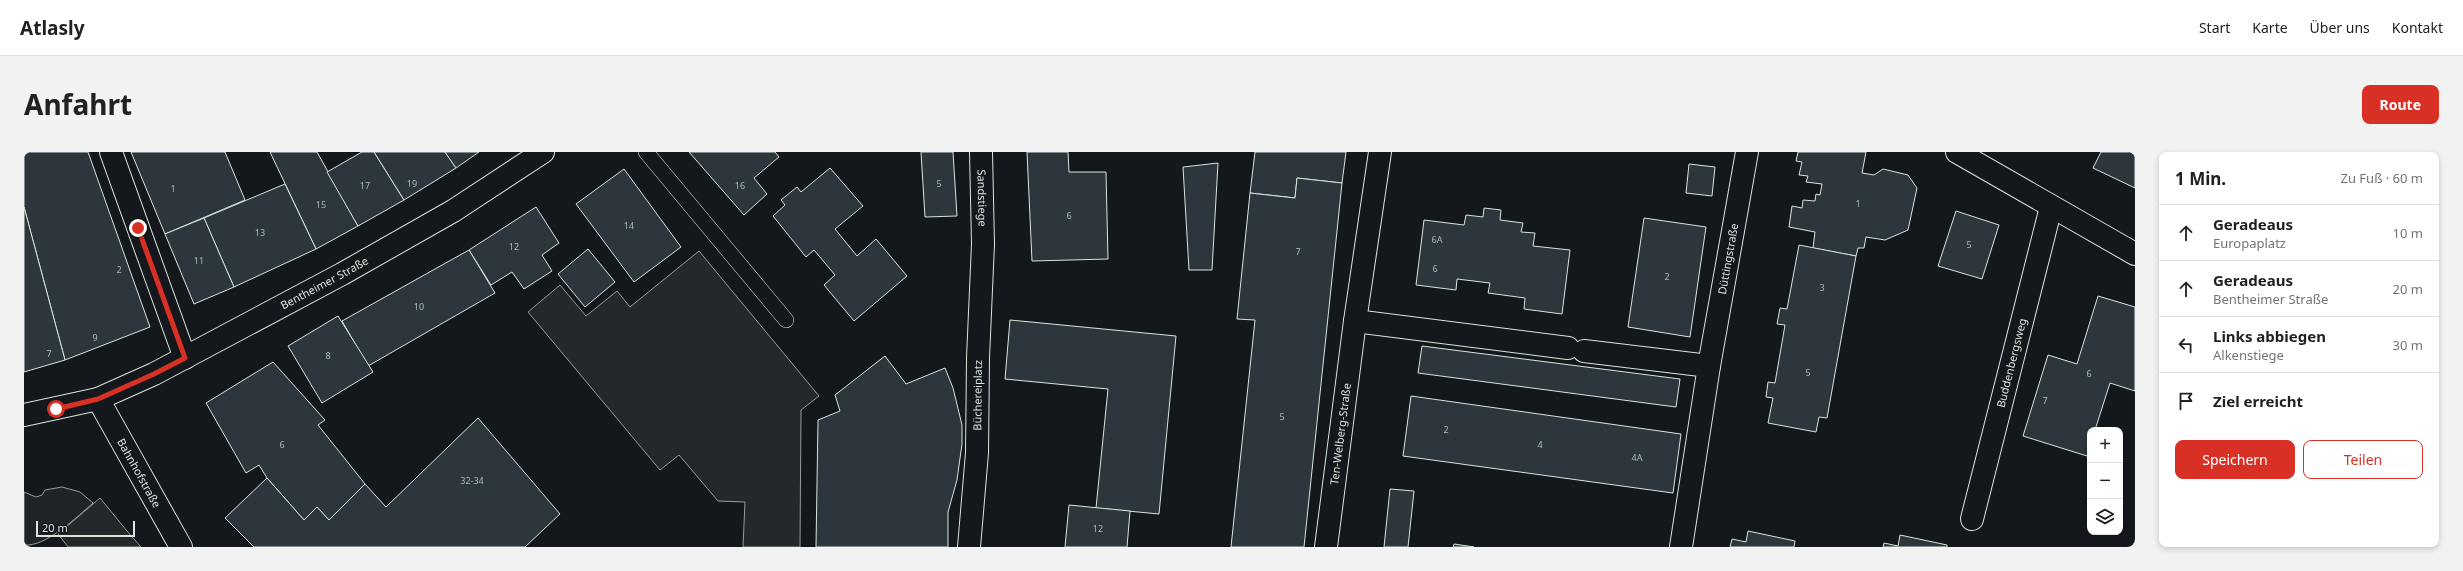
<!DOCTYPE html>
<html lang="de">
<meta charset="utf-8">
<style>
body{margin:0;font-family:"Noto Sans",sans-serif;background:#f2f2f2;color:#202124}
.controls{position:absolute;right:12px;bottom:12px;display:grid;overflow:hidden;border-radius:8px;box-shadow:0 2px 6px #0003}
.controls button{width:36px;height:36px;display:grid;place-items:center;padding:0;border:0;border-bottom:1px solid #e0e0e0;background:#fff;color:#202124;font:20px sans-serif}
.scale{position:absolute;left:12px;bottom:10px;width:99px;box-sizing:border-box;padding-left:4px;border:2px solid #d8e6dc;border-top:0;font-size:11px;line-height:14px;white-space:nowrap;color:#d8e6dc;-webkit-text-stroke:3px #14181c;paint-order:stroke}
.stop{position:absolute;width:12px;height:12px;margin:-9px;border:3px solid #d93025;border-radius:50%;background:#fff}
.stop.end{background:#d93025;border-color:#fff;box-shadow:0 1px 4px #0008}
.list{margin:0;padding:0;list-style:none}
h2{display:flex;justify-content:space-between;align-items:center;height:52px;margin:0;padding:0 16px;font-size:17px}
h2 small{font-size:13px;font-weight:400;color:#757577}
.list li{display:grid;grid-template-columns:26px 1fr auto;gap:12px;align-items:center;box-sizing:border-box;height:56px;padding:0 16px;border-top:1px solid #e0e0e0}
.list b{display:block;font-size:15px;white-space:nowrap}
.list p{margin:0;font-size:13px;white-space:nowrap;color:#757577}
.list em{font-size:13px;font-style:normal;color:#757577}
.actions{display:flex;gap:8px;padding:12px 16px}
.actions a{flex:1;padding:9px 0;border:1px solid #d93025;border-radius:8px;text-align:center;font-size:14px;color:#d93025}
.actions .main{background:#d93025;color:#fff}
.icon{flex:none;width:22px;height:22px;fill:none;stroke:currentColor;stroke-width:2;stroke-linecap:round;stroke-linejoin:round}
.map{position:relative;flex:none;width:2111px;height:395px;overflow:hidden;border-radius:8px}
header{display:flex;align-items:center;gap:24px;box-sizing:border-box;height:56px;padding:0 20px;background:#fff;border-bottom:1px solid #e0e0e0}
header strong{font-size:19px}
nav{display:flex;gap:22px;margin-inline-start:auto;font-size:14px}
.intro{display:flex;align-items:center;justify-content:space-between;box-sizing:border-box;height:96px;padding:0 24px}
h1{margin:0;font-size:28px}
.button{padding:10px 18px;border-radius:8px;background:#d93025;color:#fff;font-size:14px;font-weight:700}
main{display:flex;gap:24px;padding:0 24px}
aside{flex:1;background:#fff;border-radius:8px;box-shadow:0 2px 6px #0003}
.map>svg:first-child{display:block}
.green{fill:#202428;stroke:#939e99}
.parking{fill:#24282b;stroke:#939e99}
.building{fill:#2c363c;stroke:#d8e6dc}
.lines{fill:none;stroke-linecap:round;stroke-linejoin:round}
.service-casing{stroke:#d8e6dc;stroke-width:16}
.pedestrian-casing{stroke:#d8e6dc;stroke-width:24}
.minor-casing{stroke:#d8e6dc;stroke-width:24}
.tertiary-casing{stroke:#d8e6dc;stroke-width:24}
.service{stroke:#14181c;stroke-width:15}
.pedestrian{stroke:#14181c;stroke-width:22}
.minor{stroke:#14181c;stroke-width:22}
.tertiary{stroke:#14181c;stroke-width:22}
.route{stroke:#d93025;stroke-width:5}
.labels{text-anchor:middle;stroke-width:3;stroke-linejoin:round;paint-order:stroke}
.number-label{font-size:9px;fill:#adbab4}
.street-label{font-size:11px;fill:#d8e6dc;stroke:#14181c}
</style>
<header>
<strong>Atlasly</strong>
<nav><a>Start</a><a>Karte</a><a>Über uns</a><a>Kontakt</a></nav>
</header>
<div class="intro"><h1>Anfahrt</h1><a class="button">Route</a></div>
<main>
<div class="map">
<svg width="2111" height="395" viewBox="0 0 2111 395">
<rect width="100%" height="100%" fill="#14181c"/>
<path class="green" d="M 38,335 L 56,340 L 69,351 C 53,365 22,395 0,393 L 0,340 L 12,345 L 18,343 L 21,338 Z"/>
<g class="parking">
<polygon points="675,99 795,244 777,258 776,395 719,395 721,350 694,349 655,303 636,318 504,160 536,133 562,164 593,139 606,155"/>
<polygon points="76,346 103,379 117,395 44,395 34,382"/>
</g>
<g class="building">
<polygon points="0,0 64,0 126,175 41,208 0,55"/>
<polygon points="107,0 201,0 221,48 141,82"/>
<polygon points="246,0 293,0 334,74 292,97"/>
<polygon points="338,0 350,0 380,48 334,74 303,20"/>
<polygon points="350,0 421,0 432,16 380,48"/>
<polygon points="421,0 455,0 432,16"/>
<polygon points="665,0 751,0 755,5 730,26 743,42 720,63"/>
<polygon points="897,0 929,0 933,64 901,65"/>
<polygon points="1003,0 1044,0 1045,20 1082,20 1084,107 1008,109"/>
<polygon points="1231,0 1322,0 1318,31 1273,26 1271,46 1226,41"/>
<polygon points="1774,0 1842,0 1838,21 1850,23 1859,17 1884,23 1893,36 1884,78 1861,88 1842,85 1840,96 1834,96 1832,104 1789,96 1791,80 1765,75 1768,54 1778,56 1779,48 1791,49 1792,42 1796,43 1798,32 1782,30 1784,24 1775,23 1778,10 1772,9"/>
<polygon points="2077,0 2111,0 2111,36 2069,16"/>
<polygon points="1194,11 1188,118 1165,118 1159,15"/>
<polygon points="1665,12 1691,15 1688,44 1662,41"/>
<polygon points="806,16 839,54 811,77 833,104 852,87 883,124 830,169 800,133 811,123 790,98 782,105 749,64 761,53 757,48 773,35 777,40"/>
<polygon points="600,17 657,95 610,130 552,52"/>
<polygon points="1273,26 1318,31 1280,395 1207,395 1231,168 1213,167 1226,41 1271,46"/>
<polygon points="261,32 292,97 210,135 180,66"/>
<polygon points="0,55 41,208 0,220"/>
<polygon points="512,55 535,91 518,103 528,119 500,137 488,120 467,133 445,98"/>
<polygon points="1460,56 1477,58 1476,68 1499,71 1497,80 1511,81 1509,94 1546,98 1538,162 1500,157 1501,146 1464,141 1466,131 1433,127 1432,138 1392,133 1400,68 1440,73 1442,63 1459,65"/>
<polygon points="1932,59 1975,73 1958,127 1914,114"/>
<polygon points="180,66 210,135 170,152 141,82"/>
<polygon points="1620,66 1682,75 1666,185 1604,175"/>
<polygon points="1775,93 1832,104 1803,266 1795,265 1792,280 1744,271 1749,246 1742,245 1744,230 1751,231 1761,173 1753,172 1756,156 1763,157"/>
<polygon points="564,97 591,130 561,155 534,122"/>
<polygon points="445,98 471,141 344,214 318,169"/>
<polygon points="2074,144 2111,155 2111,239 2086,231 2071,278 2066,278 2066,295 2063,304 1999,284 2024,203 2053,212"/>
<polygon points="314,164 349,220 298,251 264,194"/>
<polygon points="986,168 1152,184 1135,362 1072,356 1084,237 981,227"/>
<polygon points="1398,194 1656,227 1652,255 1394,221"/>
<polygon points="861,204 882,232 921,216 929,236 938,273 938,292 933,328 924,360 924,395 792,395 794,268 816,259 811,243"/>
<polygon points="249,210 301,268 294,273 341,332 305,368 293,355 280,368 243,326 235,313 222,321 182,251"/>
<polygon points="1387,244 1657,282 1649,341 1379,304"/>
<polygon points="454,266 536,362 501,395 230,395 201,366 243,326 280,368 293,355 305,368 341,332 362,355"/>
<polygon points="1366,337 1390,339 1384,395 1360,395"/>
<polygon points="1045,353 1106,359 1103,395 1041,395"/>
<polygon points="1724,379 1771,389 1770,395 1706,395 1708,387 1722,390"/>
<polygon points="1876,383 1923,393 1923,395 1859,395 1860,391 1874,394"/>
<polygon points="1430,392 1450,395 1429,395"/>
</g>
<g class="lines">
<defs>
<polyline id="service" points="622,0 762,168"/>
<g id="pedestrian">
<path id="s1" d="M 945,395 L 953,301 L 954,206 L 959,92"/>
</g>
<g id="minor">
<polyline points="87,0 161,206"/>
<path id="s2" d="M 957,0 L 959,92"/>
<polyline points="1933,0 2111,102"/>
<polyline points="1331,169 1544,196"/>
<polyline points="1560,199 1685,214"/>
<polyline points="0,263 74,247"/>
<path id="s3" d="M 1948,367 L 2027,55"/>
<path id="s4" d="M 1302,395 L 1331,169 L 1356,0"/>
<path id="s5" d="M 1657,395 L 1685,214 L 1723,0"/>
</g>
<g id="tertiary">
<path id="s6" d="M 157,395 L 74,247 L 130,222 L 318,122 L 429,59 L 519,0"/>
</g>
</defs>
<use href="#service" class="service-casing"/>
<use href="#pedestrian" class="pedestrian-casing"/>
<use href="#minor" class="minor-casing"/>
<use href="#tertiary" class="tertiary-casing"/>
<use href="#service" class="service"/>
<use href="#pedestrian" class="pedestrian"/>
<use href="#minor" class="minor"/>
<use href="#tertiary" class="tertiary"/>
</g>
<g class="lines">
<polyline class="route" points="32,257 74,247 130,222 161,206 114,76"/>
</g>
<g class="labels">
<g class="number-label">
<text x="388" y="35">19</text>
<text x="915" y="35">5</text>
<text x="341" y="37">17</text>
<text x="716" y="37">16</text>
<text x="149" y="40">1</text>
<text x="1834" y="55">1</text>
<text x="297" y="56">15</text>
<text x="1045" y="67">6</text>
<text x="605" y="77">14</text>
<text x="236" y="84">13</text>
<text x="1413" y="91">6A</text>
<text x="1945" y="96">5</text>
<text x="490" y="98">12</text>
<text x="1274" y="103">7</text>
<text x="175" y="112">11</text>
<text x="1411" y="120">6</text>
<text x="95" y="121">2</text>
<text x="1643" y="128">2</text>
<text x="1798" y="139">3</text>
<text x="395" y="158">10</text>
<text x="71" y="189">9</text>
<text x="25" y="205">7</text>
<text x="304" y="207">8</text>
<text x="1784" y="224">5</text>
<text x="2065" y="225">6</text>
<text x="2021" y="252">7</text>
<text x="1258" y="268">5</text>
<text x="1422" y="281">2</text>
<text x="258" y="296">6</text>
<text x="1516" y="296">4</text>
<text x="1613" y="309">4A</text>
<text x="448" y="332">32-34</text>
<text x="1074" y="380">12</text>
</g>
<g class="street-label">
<text dy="4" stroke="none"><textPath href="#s2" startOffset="46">Sandstiege</textPath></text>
<text dy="4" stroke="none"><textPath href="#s5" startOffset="292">Düttingstraße</textPath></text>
<text dy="4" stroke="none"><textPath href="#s6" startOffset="424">Bentheimer Straße</textPath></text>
<text dy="4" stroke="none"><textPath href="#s3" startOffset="161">Buddenbergsweg</textPath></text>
<text dy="4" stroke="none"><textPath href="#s1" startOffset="152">Büchereiplatz</textPath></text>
<text dy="4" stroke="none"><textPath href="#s4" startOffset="114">Ten-Welberg-Straße</textPath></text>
<text transform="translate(115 321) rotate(61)" y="4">Bahnhofstraße</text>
</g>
</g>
</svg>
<div class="controls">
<button>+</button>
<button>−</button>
<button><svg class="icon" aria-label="layers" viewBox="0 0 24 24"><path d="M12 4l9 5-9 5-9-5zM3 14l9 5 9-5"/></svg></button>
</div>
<div class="scale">20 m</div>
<div class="stop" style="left:32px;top:257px"></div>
<div class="stop end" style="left:114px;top:76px"></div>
</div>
<aside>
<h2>1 Min.<small>Zu Fuß · 60 m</small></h2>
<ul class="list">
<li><svg class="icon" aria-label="ahead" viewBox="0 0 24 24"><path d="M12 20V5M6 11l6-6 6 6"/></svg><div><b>Geradeaus</b><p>Europaplatz</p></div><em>10 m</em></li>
<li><svg class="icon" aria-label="ahead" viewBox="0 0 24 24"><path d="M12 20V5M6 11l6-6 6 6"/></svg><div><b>Geradeaus</b><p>Bentheimer Straße</p></div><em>20 m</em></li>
<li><svg class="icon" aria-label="left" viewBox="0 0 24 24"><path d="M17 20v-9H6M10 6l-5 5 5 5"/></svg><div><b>Links abbiegen</b><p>Alkenstiege</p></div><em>30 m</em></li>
<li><svg class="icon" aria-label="arrive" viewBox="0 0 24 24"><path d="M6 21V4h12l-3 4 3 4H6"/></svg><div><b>Ziel erreicht</b></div></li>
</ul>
<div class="actions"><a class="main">Speichern</a><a>Teilen</a></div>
</aside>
</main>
